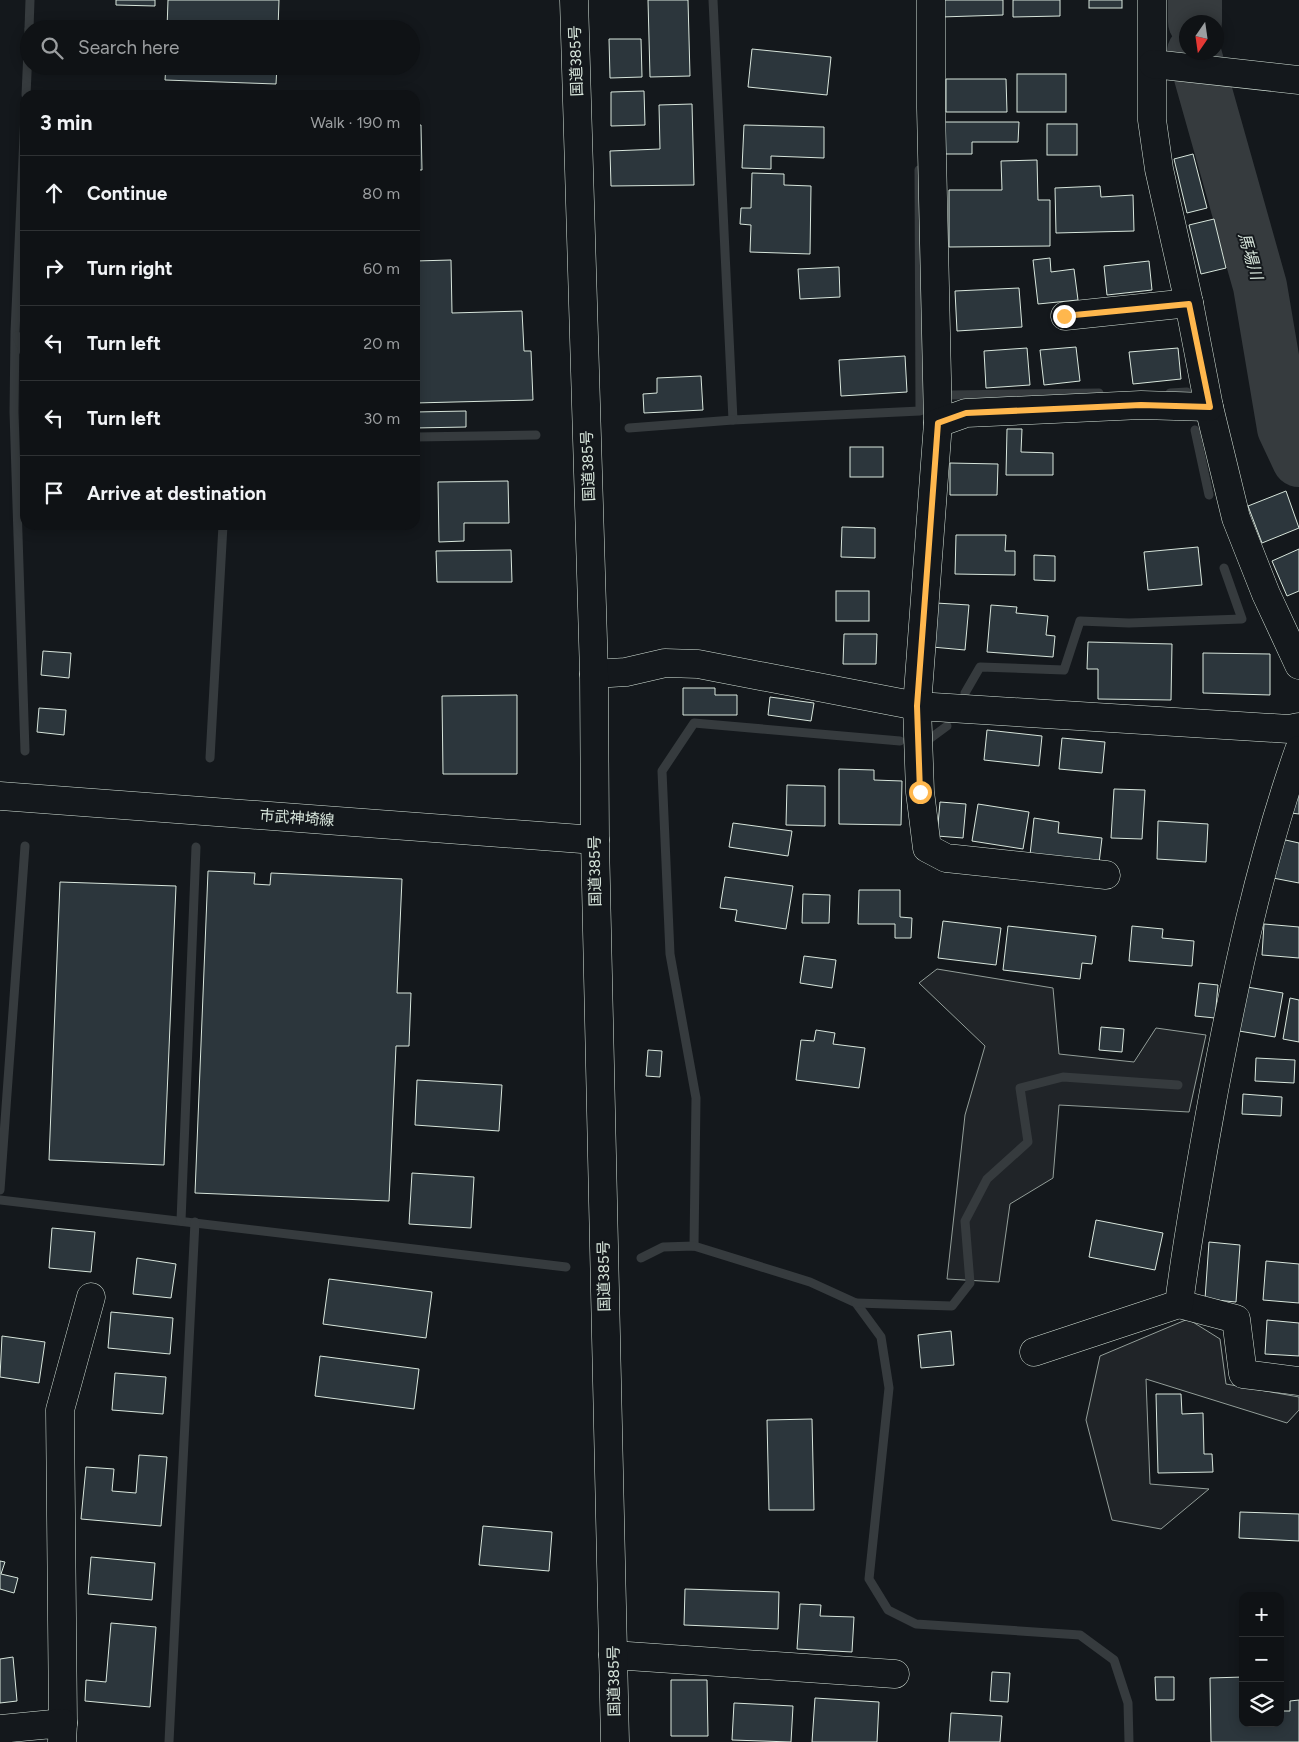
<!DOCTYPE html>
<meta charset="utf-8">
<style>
body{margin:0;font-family:Figtree,"Noto Sans JP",sans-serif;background:#181b1e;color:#f1f3f6}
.controls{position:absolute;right:15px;bottom:15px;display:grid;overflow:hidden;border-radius:10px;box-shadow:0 2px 12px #0003}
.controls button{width:45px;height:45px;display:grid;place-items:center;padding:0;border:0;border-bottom:1px solid #2f3234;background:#0f1215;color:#f1f3f6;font:25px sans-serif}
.compass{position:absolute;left:1179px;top:15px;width:45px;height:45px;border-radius:50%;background:#0f1215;box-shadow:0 2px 12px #0003;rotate:193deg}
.stop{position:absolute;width:15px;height:15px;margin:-11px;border:4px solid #ffb74d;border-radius:50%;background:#fff}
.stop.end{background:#ffb74d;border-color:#fff;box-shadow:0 1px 5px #0008}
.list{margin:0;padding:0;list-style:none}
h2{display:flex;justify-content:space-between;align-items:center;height:65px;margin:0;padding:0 20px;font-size:21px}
h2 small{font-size:16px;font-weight:400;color:#9b9ea0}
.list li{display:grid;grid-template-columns:32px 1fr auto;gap:15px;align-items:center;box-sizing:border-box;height:75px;padding:0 20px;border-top:1px solid #2f3234}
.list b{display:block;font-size:19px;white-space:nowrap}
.list em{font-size:16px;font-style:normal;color:#9b9ea0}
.icon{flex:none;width:28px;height:28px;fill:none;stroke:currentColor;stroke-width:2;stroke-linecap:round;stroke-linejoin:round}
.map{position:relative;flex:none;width:1299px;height:1742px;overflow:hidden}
.search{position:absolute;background:#0f1215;box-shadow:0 2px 12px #0003;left:20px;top:20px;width:400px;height:55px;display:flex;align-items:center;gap:12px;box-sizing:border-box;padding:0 18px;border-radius:28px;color:#9b9ea0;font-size:19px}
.panel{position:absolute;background:#0f1215;box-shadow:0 2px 12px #0003;left:20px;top:90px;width:400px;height:440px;border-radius:15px}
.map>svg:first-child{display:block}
.green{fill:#202428;stroke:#939e99}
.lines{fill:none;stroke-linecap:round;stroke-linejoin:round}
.stream{stroke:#363b3e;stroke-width:9}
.river{stroke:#363b3e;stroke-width:54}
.building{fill:#2c363c;stroke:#d8e6dc}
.minor-casing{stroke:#d8e6dc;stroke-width:29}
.secondary-casing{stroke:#d8e6dc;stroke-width:29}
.trunk-casing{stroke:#d8e6dc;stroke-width:29}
.minor{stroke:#14181c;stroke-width:28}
.secondary{stroke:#14181c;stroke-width:28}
.trunk{stroke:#14181c;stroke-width:28}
.route{stroke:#ffb74d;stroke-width:6}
.labels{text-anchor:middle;stroke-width:4;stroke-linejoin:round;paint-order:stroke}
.street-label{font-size:15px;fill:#d8e6dc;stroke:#14181c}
.water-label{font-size:16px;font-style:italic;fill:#d8e6dc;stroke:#14181c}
</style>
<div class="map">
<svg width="1299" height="1742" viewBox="0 0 1299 1742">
<rect width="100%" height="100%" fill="#14181c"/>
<g class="green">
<polygon points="937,969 1053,988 1059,1054 1134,1062 1156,1028 1206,1035 1189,1112 1059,1105 1053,1178 1010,1204 999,1282 947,1279 965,1115 985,1046 919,983"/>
<polygon points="1188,1319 1220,1339 1226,1384 1299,1397 1299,1410 1287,1423 1146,1379 1150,1484 1209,1489 1161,1529 1112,1520 1086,1420 1100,1356"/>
</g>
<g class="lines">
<g class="stream">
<polyline points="713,0 733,420 920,411 919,170"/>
<polyline points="29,29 30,0"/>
<polyline points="26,95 29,29"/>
<polyline points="25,114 15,332 14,412 25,751"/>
<polyline points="17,336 25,355"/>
<polyline points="1170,393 1187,392"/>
<polyline points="951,395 1099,393"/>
<polyline points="629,428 733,420"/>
<polyline points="1195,430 1209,495"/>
<polyline points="415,437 536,435"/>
<polyline points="965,693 980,667 1064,670 1080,621 1129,623 1242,619 1224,568"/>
<polyline points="928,740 947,726"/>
<polyline points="210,758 223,525"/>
<polyline points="0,1190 25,846"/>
<polyline points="0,1200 566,1267"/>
<polyline points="181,1221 196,847"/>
<polyline points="694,1246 696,1098 670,954 662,771 694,723 900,741"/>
<polyline points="641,1258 663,1247 694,1246 810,1282 856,1303 881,1337 889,1388 869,1579 888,1610 916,1624 1080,1635 1114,1660 1128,1703 1129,1742"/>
<polyline points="856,1303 952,1306 970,1283 965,1221 987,1179 1028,1142 1020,1088 1063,1077 1178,1085"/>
<polyline points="169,1742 195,1222"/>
</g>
<g class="river">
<polyline points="1195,22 1195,0"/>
<polyline points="1194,52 1260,286 1284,428 1299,460"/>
</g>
</g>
<g class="building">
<polygon points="116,0 155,0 155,6 116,5"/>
<polygon points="168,0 279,0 278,29 167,29"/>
<polygon points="648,0 688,0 690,76 650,77"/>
<polygon points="941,0 1003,0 1003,15 941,17"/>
<polygon points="1013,0 1060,0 1060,16 1013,17"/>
<rect x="1089" y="0" width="33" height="8"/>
<polygon points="609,39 641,39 642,77 610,78"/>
<polygon points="752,49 831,57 827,95 748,87"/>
<polygon points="166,66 277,66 276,84 165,80"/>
<rect x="1017" y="74" width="49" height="38"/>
<polygon points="946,79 1006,79 1007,112 946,112"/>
<polygon points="644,91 645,125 611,126 611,92"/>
<polygon points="692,104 694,185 611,186 610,151 660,149 659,105"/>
<polygon points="943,122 1019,122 1018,142 972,142 972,154 943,154"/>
<rect x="1047" y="124" width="30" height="31"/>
<polygon points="415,125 421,125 422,170 415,170"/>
<polygon points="744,125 824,127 824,158 771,156 771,169 742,168"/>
<polygon points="1193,154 1207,208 1187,213 1174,159"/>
<polygon points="1037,160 1038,200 1050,200 1050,246 949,247 949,190 1002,190 1001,161"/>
<polygon points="752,173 784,174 784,185 811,186 810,254 750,252 751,225 740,224 741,208 751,208"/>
<polygon points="1100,186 1101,197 1133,195 1134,231 1056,233 1055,188"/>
<polygon points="1214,219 1226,268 1201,274 1189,225"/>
<polygon points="1050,258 1051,272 1074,269 1078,300 1038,304 1033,260"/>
<polygon points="451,260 452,313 522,311 524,351 531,351 533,400 415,403 415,261"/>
<polygon points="1149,261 1152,290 1107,295 1104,266"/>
<polygon points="839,267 840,297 800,299 798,269"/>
<polygon points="1019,288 1022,327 957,331 955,291"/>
<polygon points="1076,347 1080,381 1044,385 1040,350"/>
<polygon points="1027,348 1030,385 986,388 984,351"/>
<polygon points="1178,348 1181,379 1133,384 1129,352"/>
<polygon points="905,356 907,392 841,396 839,360"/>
<polygon points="701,376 703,410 644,413 643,394 657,393 657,378"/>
<polygon points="466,411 466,427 415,428 415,412"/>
<polygon points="1007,429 1022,429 1021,452 1053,453 1053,475 1006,475"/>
<rect x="850" y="447" width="33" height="30"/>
<polygon points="950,463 998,464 997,495 950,495"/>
<polygon points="508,481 509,523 464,523 464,541 439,542 438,482"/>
<polygon points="1286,491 1299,528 1262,543 1248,506"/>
<polygon points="842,527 875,528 875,558 841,557"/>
<polygon points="956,535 1006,535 1005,551 1015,551 1015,575 955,574"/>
<polygon points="1198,547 1202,585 1148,590 1144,552"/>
<polygon points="1299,549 1299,591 1287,596 1272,561"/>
<polygon points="511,550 512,582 437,582 436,551"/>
<polygon points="1034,555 1055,556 1055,581 1034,580"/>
<rect x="836" y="591" width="33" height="30"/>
<polygon points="936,603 969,605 965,650 932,647"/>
<polygon points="991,605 1017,607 1016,613 1048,616 1046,635 1055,636 1053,657 987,652"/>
<polygon points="844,634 877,634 876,664 843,664"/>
<polygon points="1088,642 1172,644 1171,700 1098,699 1098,669 1087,669"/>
<polygon points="43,651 71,653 69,678 41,675"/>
<polygon points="1203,653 1270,654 1270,695 1203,693"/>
<polygon points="683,688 715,688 715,695 737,695 737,715 683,715"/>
<polygon points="517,695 517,774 443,774 442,696"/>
<polygon points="770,697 814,703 811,721 768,715"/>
<polygon points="39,708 66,710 64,735 37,732"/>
<polygon points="987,730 1042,736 1039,766 984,760"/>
<polygon points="1062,738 1105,742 1102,773 1059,769"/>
<polygon points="839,769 874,770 874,780 902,781 901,825 839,824"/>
<polygon points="787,785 825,786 825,826 786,825"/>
<polygon points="1114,789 1145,790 1142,839 1111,838"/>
<polygon points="1299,793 1299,814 1291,813"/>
<polygon points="940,802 966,804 963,838 937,836"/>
<polygon points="978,804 1029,812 1023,849 972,841"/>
<polygon points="1034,818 1059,822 1058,833 1102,838 1099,863 1030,855"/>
<polygon points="1158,821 1208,824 1206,862 1157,859"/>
<polygon points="733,823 792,831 788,856 729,847"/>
<polygon points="1281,839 1299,843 1299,883 1273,878"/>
<polygon points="208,871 255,873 254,884 270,885 271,873 402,879 397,993 411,993 409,1046 396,1046 389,1201 195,1193"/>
<polygon points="725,877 793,886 786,929 735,921 737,910 720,908"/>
<polygon points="60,882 176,886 164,1165 49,1160"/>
<polygon points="859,890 900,890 900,917 912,918 911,938 895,938 895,924 858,924"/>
<polygon points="803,894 830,895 829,923 802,923"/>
<polygon points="943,921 1001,928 996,965 938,958"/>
<polygon points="1264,924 1299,927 1299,958 1262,955"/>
<polygon points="1008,926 1096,936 1092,964 1082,963 1080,979 1003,970"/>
<polygon points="1132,926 1163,929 1162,938 1194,941 1192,966 1129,961"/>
<polygon points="804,956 836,960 832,988 800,983"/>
<polygon points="1199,983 1218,985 1215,1018 1195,1016"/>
<polygon points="1247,987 1283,993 1275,1037 1239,1031"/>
<polygon points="1290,998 1299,1000 1299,1042 1283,1039"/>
<polygon points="1101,1027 1124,1029 1122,1052 1099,1050"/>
<polygon points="816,1030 835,1033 833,1044 865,1048 859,1088 796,1080 801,1040 814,1041"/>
<polygon points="648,1050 662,1051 660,1077 646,1076"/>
<polygon points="1256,1058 1295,1060 1294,1083 1255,1081"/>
<polygon points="417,1080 502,1085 499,1131 415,1125"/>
<polygon points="1243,1094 1282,1097 1281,1116 1242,1114"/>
<polygon points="412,1173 474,1177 471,1228 409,1224"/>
<polygon points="1096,1220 1163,1233 1155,1270 1089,1257"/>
<polygon points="52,1228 95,1232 91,1272 49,1268"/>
<polygon points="1209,1242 1240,1245 1236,1302 1205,1299"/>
<polygon points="137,1258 176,1264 171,1298 133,1294"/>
<polygon points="1266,1261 1299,1264 1299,1303 1263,1300"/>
<polygon points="329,1279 432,1292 426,1338 323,1324"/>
<polygon points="111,1312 173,1318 170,1354 108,1348"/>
<polygon points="1267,1320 1299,1323 1299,1356 1265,1354"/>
<polygon points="951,1331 954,1365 921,1368 918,1335"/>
<polygon points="2,1336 45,1342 39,1383 0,1377"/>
<polygon points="320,1356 419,1369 414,1409 315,1396"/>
<polygon points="115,1373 166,1377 163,1414 112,1410"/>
<polygon points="1156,1394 1181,1394 1182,1414 1203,1413 1204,1454 1212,1454 1213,1472 1158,1473"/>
<polygon points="812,1419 814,1510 769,1510 767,1420"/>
<polygon points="139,1455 167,1457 161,1526 81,1519 86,1467 114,1469 112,1491 136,1493"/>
<polygon points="1240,1512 1299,1514 1299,1541 1239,1538"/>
<polygon points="483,1526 552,1532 549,1571 479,1565"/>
<polygon points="91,1557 155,1563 152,1600 88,1594"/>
<polygon points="0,1561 5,1562 1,1574 18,1578 14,1593 0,1589"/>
<polygon points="685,1589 779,1592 778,1629 684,1625"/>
<polygon points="800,1604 821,1605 820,1616 854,1617 852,1652 797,1649"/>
<polygon points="111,1623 156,1627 150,1707 85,1701 86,1680 106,1682"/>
<polygon points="13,1657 17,1701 0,1703 0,1659"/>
<polygon points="992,1672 1010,1673 1008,1702 990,1701"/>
<polygon points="1155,1677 1174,1677 1174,1700 1156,1700"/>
<polygon points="1243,1677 1243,1723 1280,1723 1280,1711 1290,1711 1290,1701 1299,1700 1299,1742 1211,1742 1210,1678"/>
<polygon points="671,1680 707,1680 708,1736 671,1736"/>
<polygon points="815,1698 879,1702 877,1742 812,1742"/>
<polygon points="734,1703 793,1706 791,1742 732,1740"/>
<polygon points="951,1713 1002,1716 1000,1742 949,1742"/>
</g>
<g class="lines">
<defs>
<g id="minor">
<polyline points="931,0 931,108 938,423 917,706 920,792 927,848 946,858 1106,875"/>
<polyline points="1152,0 1152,120 1159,169 1189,303 1209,407 1236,518 1266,594 1299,665"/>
<polyline points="1153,64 1299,80"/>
<polyline points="1065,316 1189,303"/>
<polyline points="938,423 966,413 1141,405 1209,407"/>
<polyline points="594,674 626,672 665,663 698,664 917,706 1289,729 1299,727"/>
<polyline points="1179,1304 1236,1319 1243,1374 1299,1381"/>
<path d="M 1034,1352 L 1179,1304 C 1188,1232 1201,1162 1214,1091 C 1236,975 1260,861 1299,750"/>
<polyline points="613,1655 895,1674"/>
<polyline points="63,1723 60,1410 91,1297"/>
<polyline points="0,1729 63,1723 62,1742"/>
</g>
<polyline id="secondary" points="0,796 595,840"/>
<polyline id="trunk" points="574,0 594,674 595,840 615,1742"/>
</defs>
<use href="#minor" class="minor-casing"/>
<use href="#secondary" class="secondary-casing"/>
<use href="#trunk" class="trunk-casing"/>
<use href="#minor" class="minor"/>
<use href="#secondary" class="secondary"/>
<use href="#trunk" class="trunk"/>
</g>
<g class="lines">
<polyline class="route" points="920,792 917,706 938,423 966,413 1141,405 1210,407 1189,304 1064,316"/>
</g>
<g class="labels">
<g class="street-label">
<text transform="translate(576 61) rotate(-92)" y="5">国道385号</text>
<text transform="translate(588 466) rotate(-92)" y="5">国道385号</text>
<text transform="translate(297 818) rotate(4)" y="5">市武神埼線</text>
<text transform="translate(595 871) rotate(-91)" y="5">国道385号</text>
<text transform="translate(604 1276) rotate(-91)" y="5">国道385号</text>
<text transform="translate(614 1681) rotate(-91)" y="5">国道385号</text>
</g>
<g class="water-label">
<text transform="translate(1251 256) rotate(74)" y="6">馬場川</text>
</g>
</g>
</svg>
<div class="controls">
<button>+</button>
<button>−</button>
<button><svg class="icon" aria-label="layers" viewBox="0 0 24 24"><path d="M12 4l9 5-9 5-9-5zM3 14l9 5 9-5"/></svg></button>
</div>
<svg class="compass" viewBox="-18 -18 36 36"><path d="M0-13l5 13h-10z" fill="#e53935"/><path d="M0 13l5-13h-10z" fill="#9b9ea0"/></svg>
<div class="stop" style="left:920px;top:792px"></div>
<div class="stop end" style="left:1064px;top:316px"></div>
<div class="search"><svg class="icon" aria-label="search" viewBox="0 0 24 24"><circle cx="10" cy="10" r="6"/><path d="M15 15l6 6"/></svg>Search here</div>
<section class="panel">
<h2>3 min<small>Walk · 190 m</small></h2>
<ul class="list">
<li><svg class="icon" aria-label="ahead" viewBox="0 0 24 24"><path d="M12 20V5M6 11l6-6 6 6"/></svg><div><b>Continue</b></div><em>80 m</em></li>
<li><svg class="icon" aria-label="right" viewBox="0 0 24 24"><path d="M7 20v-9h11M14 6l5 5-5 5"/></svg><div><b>Turn right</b></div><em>60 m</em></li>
<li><svg class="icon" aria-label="left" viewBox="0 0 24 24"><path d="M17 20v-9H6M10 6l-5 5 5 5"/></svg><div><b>Turn left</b></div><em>20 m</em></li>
<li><svg class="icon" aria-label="left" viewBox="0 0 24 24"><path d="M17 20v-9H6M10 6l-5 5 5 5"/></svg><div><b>Turn left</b></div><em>30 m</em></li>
<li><svg class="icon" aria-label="arrive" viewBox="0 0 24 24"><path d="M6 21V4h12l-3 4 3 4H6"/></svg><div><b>Arrive at destination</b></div></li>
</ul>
</section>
</div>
